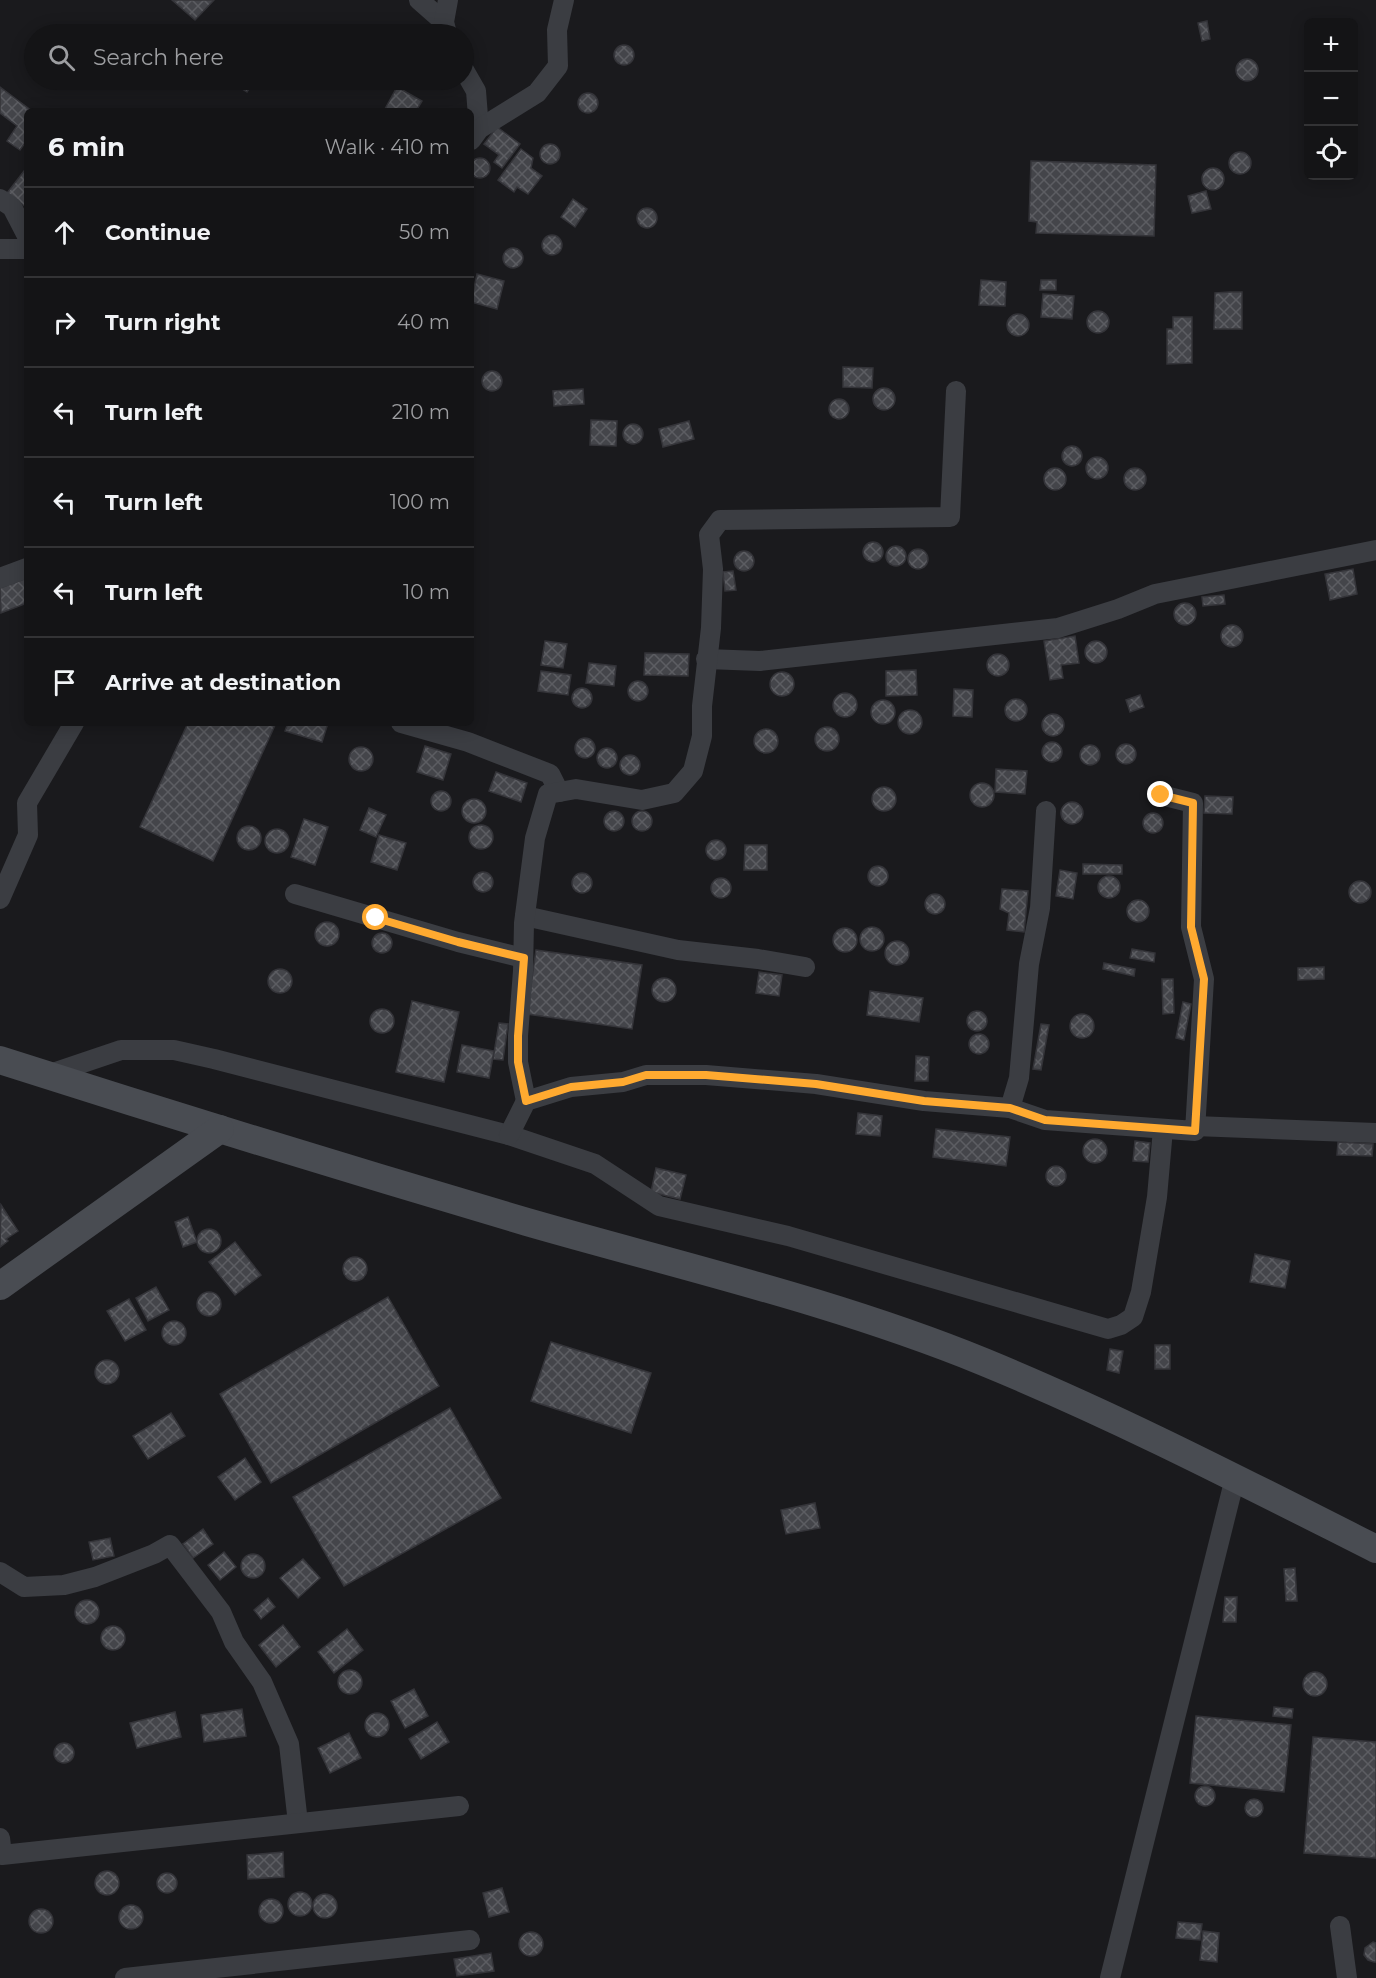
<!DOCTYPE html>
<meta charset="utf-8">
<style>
body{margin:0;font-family:Montserrat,sans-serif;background:#212123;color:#f1f3f6}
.controls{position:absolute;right:18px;top:18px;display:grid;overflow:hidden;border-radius:9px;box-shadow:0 3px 15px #0003}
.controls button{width:54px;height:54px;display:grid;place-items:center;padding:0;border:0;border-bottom:2px solid #333335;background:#141416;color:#f1f3f6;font:30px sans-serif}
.stop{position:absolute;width:18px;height:18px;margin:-14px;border:4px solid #ffaa30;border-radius:50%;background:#fff}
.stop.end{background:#ffaa30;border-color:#fff;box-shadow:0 2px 6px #0008}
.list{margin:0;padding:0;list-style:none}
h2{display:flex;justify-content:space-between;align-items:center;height:78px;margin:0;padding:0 24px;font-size:26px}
h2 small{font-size:20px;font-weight:400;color:#9d9ea1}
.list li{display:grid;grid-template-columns:39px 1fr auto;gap:18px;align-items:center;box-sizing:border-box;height:90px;padding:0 24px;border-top:2px solid #333335}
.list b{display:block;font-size:22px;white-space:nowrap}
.list em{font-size:20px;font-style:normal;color:#9d9ea1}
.icon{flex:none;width:33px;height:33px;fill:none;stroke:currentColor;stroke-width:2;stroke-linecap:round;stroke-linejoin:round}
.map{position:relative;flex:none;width:1376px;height:1978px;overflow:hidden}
.search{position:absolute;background:#141416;box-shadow:0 3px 15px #0003;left:24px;top:24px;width:450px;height:66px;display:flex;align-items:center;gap:15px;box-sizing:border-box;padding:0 21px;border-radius:33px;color:#9d9ea1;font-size:22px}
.panel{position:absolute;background:#141416;box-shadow:0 3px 15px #0003;left:24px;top:108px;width:450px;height:618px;border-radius:9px}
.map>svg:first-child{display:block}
.building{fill:url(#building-cross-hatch);stroke:#343439;stroke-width:1.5}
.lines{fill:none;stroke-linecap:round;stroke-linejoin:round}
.street{stroke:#3b3d42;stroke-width:20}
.secondary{stroke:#494c52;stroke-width:28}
.route{stroke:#ffaa30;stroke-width:8}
</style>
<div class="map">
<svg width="1376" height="1978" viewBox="0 0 1376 1978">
<defs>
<pattern id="building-cross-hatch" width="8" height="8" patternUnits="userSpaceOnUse" patternTransform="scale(1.5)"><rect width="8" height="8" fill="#44454a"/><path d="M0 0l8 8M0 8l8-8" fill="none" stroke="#5c5d62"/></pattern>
</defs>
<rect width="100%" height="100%" fill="#1a1a1d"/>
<g class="building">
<polygon points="172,0 214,0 195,20"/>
<polygon points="1207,21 1210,39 1202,41 1198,23"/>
<circle cx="624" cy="55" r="10"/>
<circle cx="1247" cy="70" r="11"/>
<polygon points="228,80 255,80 247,92"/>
<polygon points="0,87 32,111 27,111 27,140 20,150 7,141 17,126 0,113"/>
<polygon points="397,87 422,101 416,111 389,111 385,109"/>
<circle cx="588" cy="103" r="10"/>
<polygon points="497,127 520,144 502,168 494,162 499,155 484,144"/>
<circle cx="550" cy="154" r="10"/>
<polygon points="521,149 533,158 531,168 542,176 528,194 517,187 514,192 498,180"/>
<circle cx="1240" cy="163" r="11"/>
<circle cx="480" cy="168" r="10"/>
<polygon points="1031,161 1156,165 1154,236 1036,233 1037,222 1029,221"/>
<circle cx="1213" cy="179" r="11"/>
<polygon points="24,171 27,173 27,208 7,193"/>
<polygon points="1206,191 1211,209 1192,213 1188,196"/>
<polygon points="573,199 587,209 575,227 561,217"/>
<circle cx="647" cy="218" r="10"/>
<circle cx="552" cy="245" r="10"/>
<circle cx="513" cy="258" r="10"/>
<polygon points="477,274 504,281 497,309 471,302"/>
<polygon points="981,280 1006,282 1005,306 979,305"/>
<polygon points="1041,280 1056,280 1056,290 1040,290"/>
<polygon points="1230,292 1242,292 1242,329 1214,329 1215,293"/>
<polygon points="1043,294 1074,296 1072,319 1041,317"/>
<circle cx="1098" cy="322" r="11"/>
<circle cx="1018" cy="325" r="11"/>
<polygon points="1173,317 1192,317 1192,363 1167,364 1167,329 1173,329"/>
<polygon points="843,367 873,368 872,388 843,387"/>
<circle cx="492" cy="381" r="10"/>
<circle cx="884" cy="399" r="11"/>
<polygon points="583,389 584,404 554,406 553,391"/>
<circle cx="839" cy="409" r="10"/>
<polygon points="591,420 617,421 616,446 590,445"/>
<polygon points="689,421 694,439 663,447 659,429"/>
<circle cx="633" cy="434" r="10"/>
<circle cx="1072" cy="456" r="10"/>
<circle cx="1097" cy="468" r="11"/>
<circle cx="1055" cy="479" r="11"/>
<circle cx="1135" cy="479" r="11"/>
<circle cx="873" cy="552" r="10"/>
<circle cx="896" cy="556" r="10"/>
<circle cx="918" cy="559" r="10"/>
<circle cx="744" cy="561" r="10"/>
<polygon points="1353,569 1357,594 1330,600 1325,574"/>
<polygon points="733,571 736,590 725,591 723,572"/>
<polygon points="27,578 27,603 1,613 0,588"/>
<polygon points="1224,595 1225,604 1203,606 1202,597"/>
<circle cx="1185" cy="614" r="11"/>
<circle cx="1232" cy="636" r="11"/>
<polygon points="1075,636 1079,663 1061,665 1063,678 1050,680 1044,641"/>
<circle cx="1096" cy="652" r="11"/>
<polygon points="545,641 567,644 563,668 541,665"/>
<polygon points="645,653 689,654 688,676 644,675"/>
<circle cx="998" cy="665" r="11"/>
<polygon points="589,663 616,666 614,686 586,683"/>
<polygon points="916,670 917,695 886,696 886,671"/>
<polygon points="541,671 571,675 568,695 538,691"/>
<circle cx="782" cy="684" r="12"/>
<circle cx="638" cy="691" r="10"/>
<circle cx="582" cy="698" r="10"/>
<polygon points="954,689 973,690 972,717 953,716"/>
<circle cx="845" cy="705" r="12"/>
<polygon points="1140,695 1144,707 1130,712 1126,700"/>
<circle cx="1016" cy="710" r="11"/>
<circle cx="883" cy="712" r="12"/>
<circle cx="910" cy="722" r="12"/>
<circle cx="1053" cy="725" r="11"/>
<polygon points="188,723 276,723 213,861 140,827"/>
<polygon points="288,723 328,723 322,742 285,731"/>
<circle cx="827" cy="739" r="12"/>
<circle cx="766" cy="741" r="12"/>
<circle cx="585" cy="748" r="10"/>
<circle cx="1052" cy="752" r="10"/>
<circle cx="1126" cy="754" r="10"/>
<circle cx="1090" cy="755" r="10"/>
<polygon points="425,746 451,754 443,780 417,772"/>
<circle cx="361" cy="759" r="12"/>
<circle cx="607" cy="758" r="10"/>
<circle cx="630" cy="765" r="10"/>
<polygon points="996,769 1027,771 1025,794 995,792"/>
<polygon points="496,772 527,783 521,802 489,791"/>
<circle cx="982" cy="795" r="12"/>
<circle cx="884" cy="799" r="12"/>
<circle cx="441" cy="801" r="10"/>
<polygon points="1205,796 1233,797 1232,814 1204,813"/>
<circle cx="474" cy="811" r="12"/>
<circle cx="1072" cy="813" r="11"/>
<polygon points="369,808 386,815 376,837 360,830"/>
<circle cx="614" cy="821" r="10"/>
<circle cx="642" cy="821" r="10"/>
<circle cx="1153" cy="823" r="10"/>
<polygon points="304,819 328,827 315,865 291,857"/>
<circle cx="481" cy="837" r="12"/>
<circle cx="249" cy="838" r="12"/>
<circle cx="277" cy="841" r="12"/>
<polygon points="379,835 406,843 397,870 371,862"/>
<circle cx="716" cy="850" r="10"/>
<polygon points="745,845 767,845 767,870 744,870"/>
<polygon points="1083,864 1122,865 1122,874 1083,874"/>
<circle cx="878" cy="876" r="10"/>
<polygon points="1060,870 1077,873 1073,899 1056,896"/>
<circle cx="483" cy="882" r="10"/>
<circle cx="582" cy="883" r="10"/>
<circle cx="1109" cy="887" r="11"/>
<circle cx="721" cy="888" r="10"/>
<circle cx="1360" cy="892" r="11"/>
<polygon points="1002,889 1028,891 1024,932 1007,930 1009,913 1000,909"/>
<circle cx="935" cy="904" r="10"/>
<circle cx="1138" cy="911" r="11"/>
<circle cx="327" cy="934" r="12"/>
<circle cx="872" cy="939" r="12"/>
<circle cx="845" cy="940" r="12"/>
<circle cx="382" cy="943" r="10"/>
<circle cx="897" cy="953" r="12"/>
<polygon points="1132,949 1155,953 1154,962 1130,958"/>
<polygon points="536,950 642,965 632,1029 527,1014"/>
<polygon points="1104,963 1135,969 1134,976 1103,969"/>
<polygon points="1324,967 1324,979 1298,980 1298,968"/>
<circle cx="280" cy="981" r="12"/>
<polygon points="759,972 782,975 779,996 756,993"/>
<circle cx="664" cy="990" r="12"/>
<polygon points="1162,979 1173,979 1174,1013 1163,1014"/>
<polygon points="870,991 923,998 919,1022 867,1015"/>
<polygon points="412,1001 459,1012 444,1082 396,1072"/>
<polygon points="1183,1002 1191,1004 1184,1040 1176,1038"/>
<circle cx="382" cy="1021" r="12"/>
<circle cx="977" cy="1021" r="10"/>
<circle cx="1082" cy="1026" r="12"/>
<polygon points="499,1023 508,1024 503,1060 493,1059"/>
<polygon points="1041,1024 1049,1025 1041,1070 1033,1069"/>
<circle cx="979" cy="1044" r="10"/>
<polygon points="462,1045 494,1051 489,1078 457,1072"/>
<polygon points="916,1056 929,1057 928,1081 915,1081"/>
<polygon points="858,1113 882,1116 880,1136 856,1134"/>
<polygon points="936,1129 1010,1137 1006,1166 933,1157"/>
<circle cx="1095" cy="1151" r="12"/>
<polygon points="1135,1141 1150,1143 1148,1162 1133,1161"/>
<polygon points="1338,1142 1373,1144 1372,1156 1337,1155"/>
<circle cx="1056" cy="1176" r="10"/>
<polygon points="656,1168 686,1175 680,1199 651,1192"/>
<polygon points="1,1205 18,1231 6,1239 8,1241 0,1247"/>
<polygon points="188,1217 197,1242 183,1247 175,1222"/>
<circle cx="209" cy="1241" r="12"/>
<polygon points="235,1242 261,1275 235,1295 209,1262"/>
<polygon points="1255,1254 1290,1261 1285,1288 1250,1282"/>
<circle cx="355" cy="1269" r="12"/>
<polygon points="156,1287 169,1310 148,1321 136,1298"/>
<circle cx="209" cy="1304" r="12"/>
<polygon points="388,1297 439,1386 271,1483 220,1394"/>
<polygon points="129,1299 146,1330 125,1341 107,1311"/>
<circle cx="174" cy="1333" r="12"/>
<polygon points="551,1342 651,1373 631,1433 531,1401"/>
<rect x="1155" y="1345" width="15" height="24"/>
<polygon points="1110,1349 1123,1351 1119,1373 1107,1370"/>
<circle cx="107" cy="1372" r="12"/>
<polygon points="450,1408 501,1498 344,1586 293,1497"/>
<polygon points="171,1413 185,1436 148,1459 133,1436"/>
<polygon points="245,1458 261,1482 235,1500 218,1477"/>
<polygon points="815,1503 820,1528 786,1534 781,1510"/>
<polygon points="203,1529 213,1544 193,1558 183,1544"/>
<polygon points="110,1538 114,1556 93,1560 89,1542"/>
<polygon points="224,1552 236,1567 220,1580 208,1565"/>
<circle cx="253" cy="1566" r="12"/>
<polygon points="303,1559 320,1578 298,1598 280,1578"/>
<polygon points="1295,1568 1297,1601 1286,1601 1284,1569"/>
<polygon points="1225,1597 1237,1597 1236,1622 1223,1622"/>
<polygon points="268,1598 275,1607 261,1619 254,1610"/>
<circle cx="87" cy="1612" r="12"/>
<polygon points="283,1625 300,1647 276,1667 259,1645"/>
<circle cx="113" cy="1638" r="12"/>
<polygon points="347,1629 363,1650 334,1673 318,1652"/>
<circle cx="350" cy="1682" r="12"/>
<circle cx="1315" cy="1684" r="12"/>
<polygon points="414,1689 428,1716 405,1728 391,1701"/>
<polygon points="1274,1707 1293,1709 1292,1718 1273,1716"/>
<polygon points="242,1709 246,1736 204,1742 201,1715"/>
<polygon points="175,1712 181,1737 137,1748 130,1723"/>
<circle cx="377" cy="1725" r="12"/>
<polygon points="1196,1716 1291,1725 1284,1792 1190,1783"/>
<polygon points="437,1722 449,1742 421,1759 409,1739"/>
<polygon points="349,1733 361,1758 330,1773 318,1748"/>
<polygon points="1313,1737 1376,1742 1376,1858 1304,1853"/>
<circle cx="64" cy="1753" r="10"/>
<circle cx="1205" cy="1796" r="10"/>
<circle cx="1254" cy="1808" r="9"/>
<polygon points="283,1852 284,1877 248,1879 247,1855"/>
<circle cx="107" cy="1883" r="12"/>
<circle cx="167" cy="1883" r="10"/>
<polygon points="502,1888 509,1912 489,1917 483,1893"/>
<circle cx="300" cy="1904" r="12"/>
<circle cx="325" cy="1906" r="12"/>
<circle cx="271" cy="1911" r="12"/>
<circle cx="131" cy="1917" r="12"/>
<circle cx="41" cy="1921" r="12"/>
<polygon points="1178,1922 1202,1924 1200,1940 1176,1938"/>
<polygon points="1203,1931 1219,1933 1217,1962 1200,1960"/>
<circle cx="531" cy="1944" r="12"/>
<polygon points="1373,1942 1376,1943 1376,1962 1374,1962 1368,1960 1364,1955 1365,1948"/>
<polygon points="491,1953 494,1971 457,1976 454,1959"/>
</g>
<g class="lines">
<g class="street">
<polyline points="419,0 444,22"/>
<polyline points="447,34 444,22 448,0"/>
<polyline points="464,70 476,91 479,129"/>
<polyline points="471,140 479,129 537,93 558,66 557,30 564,0"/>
<polyline points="0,199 12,207 27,236"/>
<polyline points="0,249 27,249"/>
<polyline points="0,578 27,568"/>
<polyline points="706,659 760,661 1058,628 1118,609 1155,594 1376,550"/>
<polyline points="401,723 468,742 550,774 559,792"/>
<polyline points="295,894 458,942 523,958"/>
<polyline points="0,899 28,835 27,803 74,723"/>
<polyline points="525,916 678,950 758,959 805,967"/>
<polyline points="47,1075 121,1050 174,1050 214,1059 509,1135 595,1164 659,1206 788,1236 1108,1329 1121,1325 1133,1317 1141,1292 1157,1197 1163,1129"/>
<polyline points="526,1101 518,1062 518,1036 523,971 524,923 535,838 548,794 576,789 642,800 674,793 693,771 702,736 702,706 711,628 713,569 709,535 720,520 950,517 956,391"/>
<polyline points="1010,1108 1045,1120 1195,1131 1204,979 1191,927 1193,803 1161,795"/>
<polyline points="1195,1126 1376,1133"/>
<polyline points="509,1135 526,1101 571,1087 623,1082 646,1075 706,1075 816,1084 924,1101 1010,1108 1019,1078 1029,964 1040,908 1046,811"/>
<polyline points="0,1572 24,1587 64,1585 95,1577 154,1554 170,1545 221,1612 234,1642 262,1682 289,1744 298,1823"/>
<polyline points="0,1838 2,1855 459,1806"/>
<polyline points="1340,1926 1347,1978"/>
<polyline points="125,1978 470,1940"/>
<polyline points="1110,1978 1235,1478"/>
</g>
<g class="secondary">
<path d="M 0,1060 C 175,1116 351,1170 527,1222 C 680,1266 837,1302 984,1362 C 1118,1417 1247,1484 1376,1549"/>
<polyline points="0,1286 220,1129"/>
</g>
</g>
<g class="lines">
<polyline class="route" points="376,918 458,942 524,958 518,1036 518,1062 526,1101 571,1087 623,1082 646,1075 706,1075 816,1084 924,1101 1010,1108 1045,1120 1195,1131 1204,979 1191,927 1193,803 1161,795"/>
</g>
</svg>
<div class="controls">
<button>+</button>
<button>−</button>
<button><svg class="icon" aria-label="locate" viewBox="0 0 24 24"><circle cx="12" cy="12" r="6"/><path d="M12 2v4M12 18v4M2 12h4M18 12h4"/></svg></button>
</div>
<div class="stop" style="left:376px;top:918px"></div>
<div class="stop end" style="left:1161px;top:795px"></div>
<div class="search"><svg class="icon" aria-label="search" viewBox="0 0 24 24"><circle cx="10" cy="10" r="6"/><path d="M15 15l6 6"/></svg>Search here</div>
<section class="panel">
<h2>6 min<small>Walk · 410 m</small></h2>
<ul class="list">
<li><svg class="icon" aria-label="ahead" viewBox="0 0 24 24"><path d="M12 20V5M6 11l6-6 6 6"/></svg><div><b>Continue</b></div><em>50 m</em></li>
<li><svg class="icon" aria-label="right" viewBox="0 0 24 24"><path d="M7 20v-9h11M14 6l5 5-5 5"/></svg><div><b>Turn right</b></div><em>40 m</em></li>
<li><svg class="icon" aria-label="left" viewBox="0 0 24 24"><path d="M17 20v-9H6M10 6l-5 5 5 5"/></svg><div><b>Turn left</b></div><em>210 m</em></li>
<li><svg class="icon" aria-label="left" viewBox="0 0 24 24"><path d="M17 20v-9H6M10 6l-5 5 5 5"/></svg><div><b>Turn left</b></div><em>100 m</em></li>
<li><svg class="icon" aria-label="left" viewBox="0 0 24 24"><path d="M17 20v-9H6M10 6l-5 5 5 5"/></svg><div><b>Turn left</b></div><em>10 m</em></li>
<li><svg class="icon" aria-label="arrive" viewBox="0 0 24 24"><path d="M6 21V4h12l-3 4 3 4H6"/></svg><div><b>Arrive at destination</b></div></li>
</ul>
</section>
</div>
